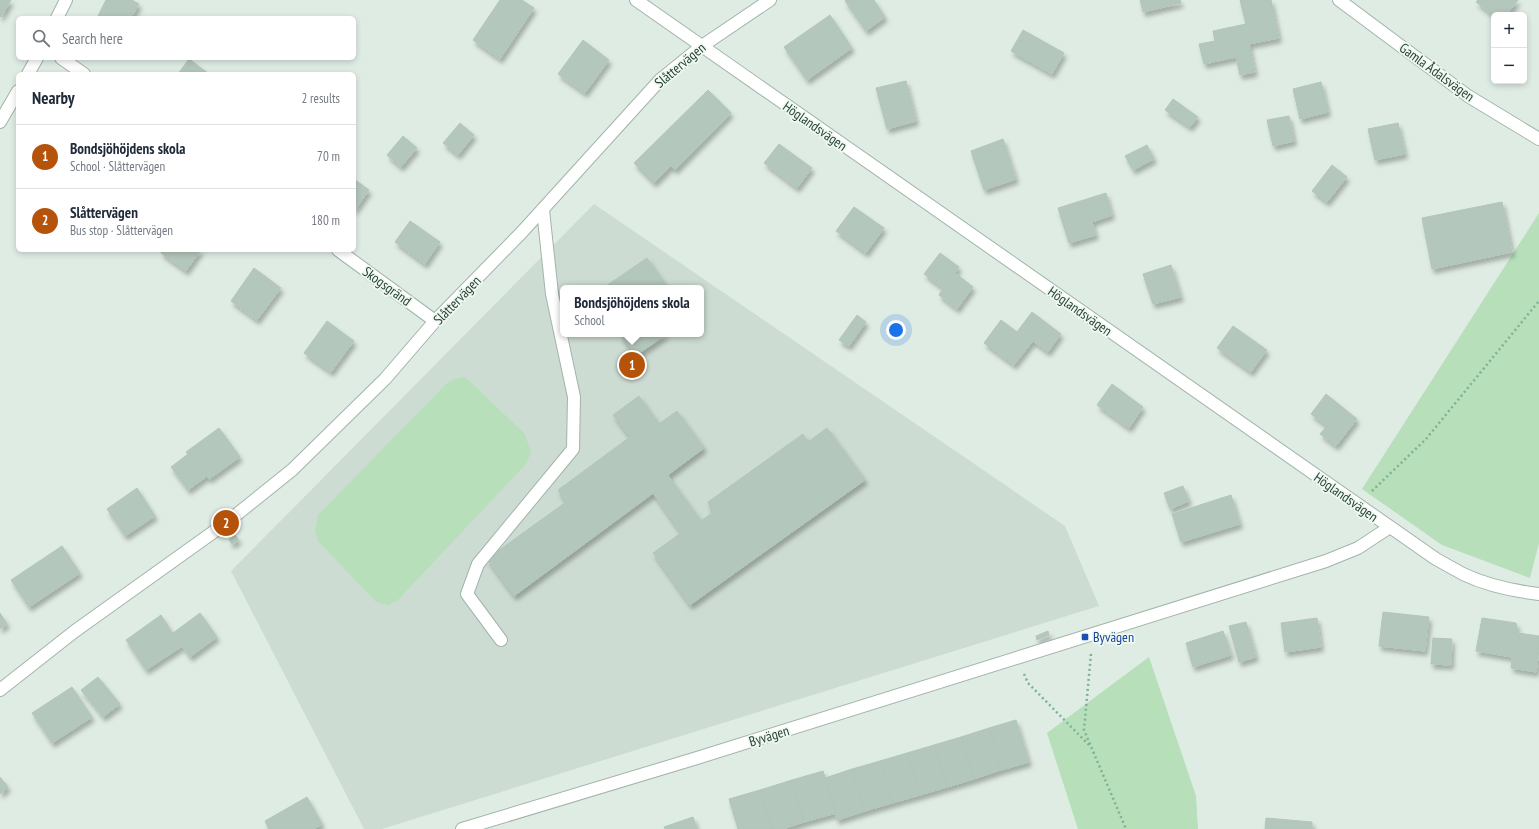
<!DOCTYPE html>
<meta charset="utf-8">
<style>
body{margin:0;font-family:"PT Sans Narrow",sans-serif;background:#f2f2f3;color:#1f2937}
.controls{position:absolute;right:12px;top:12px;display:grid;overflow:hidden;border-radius:6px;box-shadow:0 2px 6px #0003}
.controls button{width:36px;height:36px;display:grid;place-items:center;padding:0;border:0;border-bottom:1px solid #e0e1e3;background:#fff;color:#1f2937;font:20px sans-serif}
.you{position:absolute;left:896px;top:330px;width:14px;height:14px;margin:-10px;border:3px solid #fff;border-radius:50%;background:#1a73e8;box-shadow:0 0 0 6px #1a73e833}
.badge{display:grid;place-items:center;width:26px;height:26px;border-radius:50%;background:#b45309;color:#fff;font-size:13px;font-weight:700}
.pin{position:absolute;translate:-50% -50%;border:2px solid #fff;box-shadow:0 1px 4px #0006}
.popup{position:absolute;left:560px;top:285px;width:144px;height:52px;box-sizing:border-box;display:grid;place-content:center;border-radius:6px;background:#fff;filter:drop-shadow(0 1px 3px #0005);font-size:13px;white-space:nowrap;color:#747a83}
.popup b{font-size:15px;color:#1f2937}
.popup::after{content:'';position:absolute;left:50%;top:100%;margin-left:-8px;border:8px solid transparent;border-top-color:#fff}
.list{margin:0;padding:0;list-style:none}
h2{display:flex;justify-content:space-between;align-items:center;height:52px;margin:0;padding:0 16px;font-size:17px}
h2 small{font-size:13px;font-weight:400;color:#747a83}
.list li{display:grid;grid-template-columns:26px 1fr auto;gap:12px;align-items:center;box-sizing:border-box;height:64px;padding:0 16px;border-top:1px solid #e0e1e3}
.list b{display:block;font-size:15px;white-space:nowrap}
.list p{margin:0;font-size:13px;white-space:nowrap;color:#747a83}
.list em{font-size:13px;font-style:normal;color:#747a83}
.icon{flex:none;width:22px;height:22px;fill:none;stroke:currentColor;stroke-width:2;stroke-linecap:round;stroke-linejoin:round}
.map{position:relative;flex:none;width:1539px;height:829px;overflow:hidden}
.search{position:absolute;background:#fff;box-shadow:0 2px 6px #0003;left:16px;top:16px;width:340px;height:44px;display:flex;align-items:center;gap:10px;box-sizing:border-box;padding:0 14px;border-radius:6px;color:#747a83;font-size:15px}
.panel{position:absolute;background:#fff;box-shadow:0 2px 6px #0003;left:16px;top:72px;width:340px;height:180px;border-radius:6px}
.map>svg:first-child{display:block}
.built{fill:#cddcd2;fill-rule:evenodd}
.green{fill:#b6dfba}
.building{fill:#b4c7bc;stroke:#b1c6b9;filter:url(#shadow)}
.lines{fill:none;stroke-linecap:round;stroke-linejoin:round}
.lane-casing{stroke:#a2b4aa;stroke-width:14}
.street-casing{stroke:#a2b4aa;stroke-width:14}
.path{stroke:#7db297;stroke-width:2.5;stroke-dasharray:2 3;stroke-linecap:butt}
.lane{stroke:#fff;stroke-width:12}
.street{stroke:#fff;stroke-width:12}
.transit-dot{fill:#1a4fb4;stroke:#f0f8f2;stroke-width:1.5}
.labels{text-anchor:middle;stroke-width:3.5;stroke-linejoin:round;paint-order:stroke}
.street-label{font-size:14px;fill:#1f3d2f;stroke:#f0f8f2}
.transit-label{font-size:14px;fill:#164399;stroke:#f0f8f2;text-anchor:start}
</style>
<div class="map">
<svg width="1539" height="829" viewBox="0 0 1539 829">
<defs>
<filter id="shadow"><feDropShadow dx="2.5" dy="4.5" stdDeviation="2" flood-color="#0004"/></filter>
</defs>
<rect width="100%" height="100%" fill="#dfece4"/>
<path class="built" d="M 594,204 L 1065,526 L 1099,606 L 382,829 L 364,829 L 231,571 ZM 563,288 L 701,288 L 701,334 L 563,334 Z"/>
<g class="green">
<polygon points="1539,213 1539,543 1530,578 1442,545 1362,489"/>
<polygon points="465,377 525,434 531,453 525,465 398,600 388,605 376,602 318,541 315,531 318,515 446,384 454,379"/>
<polygon points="1149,657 1196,796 1198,829 1078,829 1047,733"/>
</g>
<g class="building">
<polygon points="0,0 11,0 1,17 0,16"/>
<polygon points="106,0 132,0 139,4 131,18 97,18"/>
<polygon points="500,0 522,0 534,8 500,59 473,40"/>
<polygon points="846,0 874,0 885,17 866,31 845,1"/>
<polygon points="1140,0 1180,0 1181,3 1143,12"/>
<polygon points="1240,0 1271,0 1279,38 1249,44 1255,72 1240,75 1236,57 1204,64 1199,44 1215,41 1213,31 1246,24"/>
<polygon points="1478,0 1518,0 1506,15 1494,16 1476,2"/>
<polygon points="830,15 852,48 807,80 784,47"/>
<polygon points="1023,30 1064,53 1052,74 1011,51"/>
<polygon points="583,40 609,60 585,93 558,74"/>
<polygon points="189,59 209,74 178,74"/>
<polygon points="906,81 916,121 887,129 876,88"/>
<polygon points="1321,82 1328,112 1300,119 1293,89"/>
<polygon points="708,90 731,113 675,170 671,166 654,183 634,163"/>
<polygon points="1173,99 1198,117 1190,127 1165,110"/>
<polygon points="1289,116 1294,141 1273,146 1267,120"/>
<polygon points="460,123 474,135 458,155 443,143"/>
<polygon points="1398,123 1405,154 1375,160 1368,129"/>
<polygon points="403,136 417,148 401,167 387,155"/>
<polygon points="1003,139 1016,179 984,190 971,151"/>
<polygon points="779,144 812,168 797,188 764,163"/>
<polygon points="1147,145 1154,159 1133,170 1125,156"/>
<polygon points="1332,165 1347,177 1327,202 1312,191"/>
<polygon points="354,179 369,190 355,210 354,210"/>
<polygon points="1106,193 1112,215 1092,222 1096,235 1069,243 1058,208"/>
<polygon points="1502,202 1512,252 1432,269 1422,218"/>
<polygon points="854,207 884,228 866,253 836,231"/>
<polygon points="410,221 440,242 425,264 395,242"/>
<polygon points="163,250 201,250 186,271 161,253"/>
<polygon points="940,253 959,267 955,273 973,287 957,309 939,295 943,288 924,274"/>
<polygon points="647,258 668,288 603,288"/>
<polygon points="1171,265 1181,297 1153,304 1143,274"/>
<polygon points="254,268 281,288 257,320 231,301"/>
<polygon points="1032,312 1061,334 1048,352 1033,341 1014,365 984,343 1001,320 1017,332"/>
<polygon points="857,315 866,322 849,346 839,340"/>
<polygon points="327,321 354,341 331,372 304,353"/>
<polygon points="1233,326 1267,350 1251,372 1217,348"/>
<polygon points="620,334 667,334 635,356"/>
<polygon points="1112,384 1143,407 1129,428 1097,405"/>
<polygon points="1326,394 1357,419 1336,446 1320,434 1327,426 1311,414"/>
<polygon points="639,396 659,424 677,411 704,448 668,475 671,480 514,596 487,559 566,502 558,490 630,437 613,415"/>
<polygon points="219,428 240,457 209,479 207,476 188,490 171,467 188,454 186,452"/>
<polygon points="827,428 865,480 690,605 653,553 681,533 653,493 671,480 701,521 712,513 708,502 803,434 808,442"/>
<polygon points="1183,486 1189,501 1170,509 1164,493"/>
<polygon points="137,488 155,516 125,536 107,509"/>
<polygon points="1231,495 1240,524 1181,542 1172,514"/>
<polygon points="235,535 239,540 232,544 229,540"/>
<polygon points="62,546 80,573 29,607 11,580"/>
<polygon points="1383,612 1429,617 1425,651 1379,646"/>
<polygon points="0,613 7,624 0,629"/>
<polygon points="200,613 217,637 190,657 173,633"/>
<polygon points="161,615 181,647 146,670 126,640"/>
<polygon points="1317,618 1321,647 1285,652 1281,623"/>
<polygon points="1482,618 1516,623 1518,633 1539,636 1539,650 1536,672 1511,668 1512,657 1476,651"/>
<polygon points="1246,622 1256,657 1239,662 1229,626"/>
<polygon points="1048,631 1049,635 1037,640 1036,636"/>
<polygon points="1223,631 1231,655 1193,667 1186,643"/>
<polygon points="1433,638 1452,639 1451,665 1431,664"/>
<polygon points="98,677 120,704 103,717 81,690"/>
<polygon points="72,687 92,717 52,743 32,713"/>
<polygon points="1016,720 1029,762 1001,770 989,728"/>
<polygon points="989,728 1001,770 974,779 961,737"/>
<polygon points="961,737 974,779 947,787 934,745"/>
<polygon points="934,745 947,787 920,795 907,753"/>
<polygon points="907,753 920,795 892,803 880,761"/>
<polygon points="880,761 892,803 865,811 852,769"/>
<polygon points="852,769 865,811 837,820 825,778"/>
<polygon points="823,771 836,813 804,822 792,780"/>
<polygon points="0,777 8,787 0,794"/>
<polygon points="792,780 804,822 783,829 772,829 760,790"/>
<polygon points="760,790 772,829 738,829 729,799"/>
<polygon points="307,797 322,824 314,829 269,829 265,821"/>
<polygon points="693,817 697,829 665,829 664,827"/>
<polygon points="1266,818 1312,822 1312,829 1265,829"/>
</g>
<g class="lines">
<defs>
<polyline id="lane" points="501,640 467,594 478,564 573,449 574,397 552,294 543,210"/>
<g id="street">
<path d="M 636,0 L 1436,559 C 1445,564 1454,569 1463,574 C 1486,585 1514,591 1539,594"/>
<polyline points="1339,0 1468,96 1539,139"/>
<polyline points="57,18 66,0"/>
<polyline points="61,58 84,74"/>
<polyline points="28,74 37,58"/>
<polyline points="0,122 18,91"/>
<polyline points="338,250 435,321"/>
<polyline points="0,690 75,631 226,523 292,470 385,379 435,321 522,232 660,80 702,46 770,0"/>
<polyline points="462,829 697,758 1326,561 1358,548 1390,527"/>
</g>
</defs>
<use href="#lane" class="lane-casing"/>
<use href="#street" class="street-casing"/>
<g class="path">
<polyline points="1372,491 1426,439 1539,301"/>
<polyline points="1091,654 1084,730 1126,829"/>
<polyline points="1024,674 1028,683 1089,745"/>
</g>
<use href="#lane" class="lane"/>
<use href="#street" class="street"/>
</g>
<rect class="transit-dot" x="1081" y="633" width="8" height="8" rx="2"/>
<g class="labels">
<g class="street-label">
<text transform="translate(680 65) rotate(-40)" y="5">Slåttervägen</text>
<text transform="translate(1437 72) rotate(36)" y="5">Gamla Ådalsvägen</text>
<text transform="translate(815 126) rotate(35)" y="5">Höglandsvägen</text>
<text transform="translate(387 286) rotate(36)" y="5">Skogsgränd</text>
<text transform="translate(457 300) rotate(-46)" y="5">Slåttervägen</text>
<text transform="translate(1080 311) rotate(35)" y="5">Höglandsvägen</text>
<text transform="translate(1346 497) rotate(35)" y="5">Höglandsvägen</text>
<text transform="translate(769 736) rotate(-17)" y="5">Byvägen</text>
</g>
<g class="transit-label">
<text x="1093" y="642">Byvägen</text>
</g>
</g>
</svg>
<div class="controls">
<button>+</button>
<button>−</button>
</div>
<div class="you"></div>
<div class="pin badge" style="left:632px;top:365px">1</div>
<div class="popup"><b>Bondsjöhöjdens skola</b>School</div>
<div class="pin badge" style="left:226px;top:523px">2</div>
<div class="search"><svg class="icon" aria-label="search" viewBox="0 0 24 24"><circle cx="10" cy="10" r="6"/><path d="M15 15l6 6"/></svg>Search here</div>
<section class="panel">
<h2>Nearby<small>2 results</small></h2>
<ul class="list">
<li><span class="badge">1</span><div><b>Bondsjöhöjdens skola</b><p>School · Slåttervägen</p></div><em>70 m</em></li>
<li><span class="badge">2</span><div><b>Slåttervägen</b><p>Bus stop · Slåttervägen</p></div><em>180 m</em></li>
</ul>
</section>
</div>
